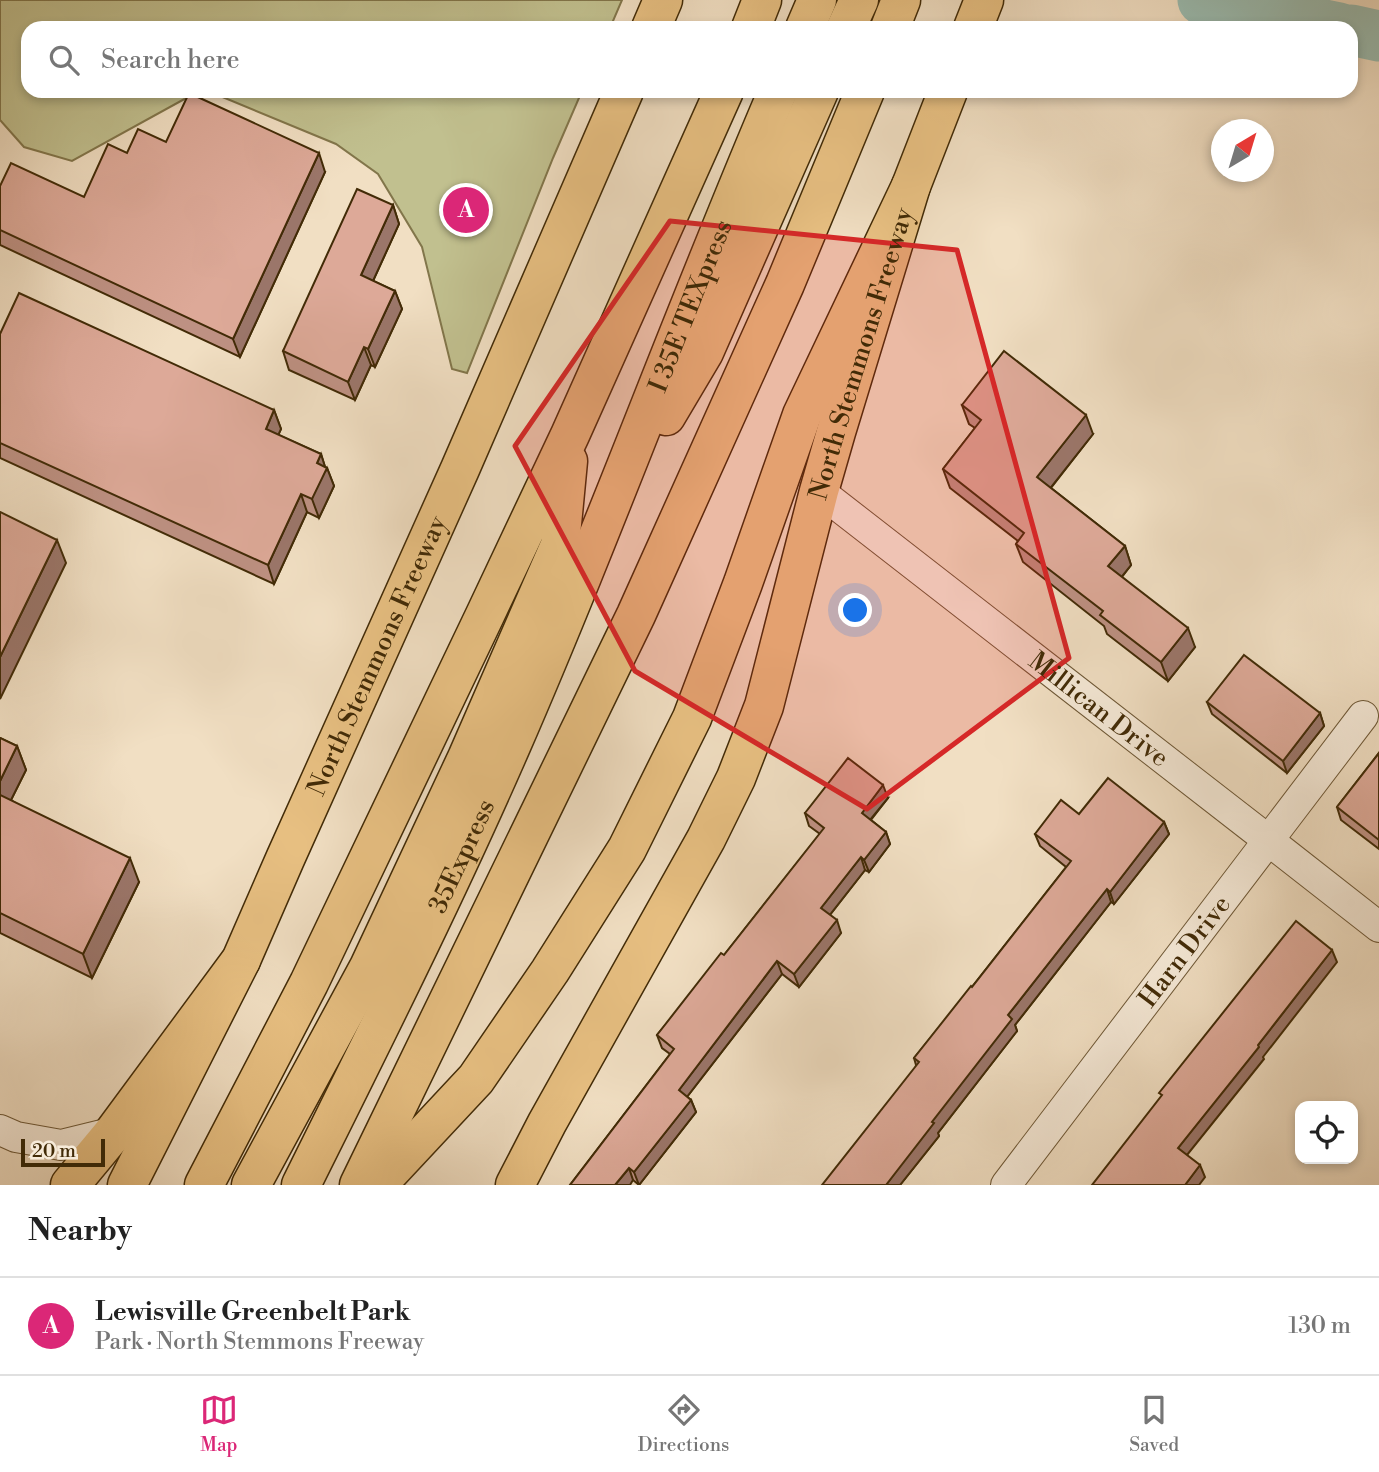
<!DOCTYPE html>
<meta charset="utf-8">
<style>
body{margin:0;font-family:"Libre Bodoni",serif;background:#f6f6f6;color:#222}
.controls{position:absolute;right:21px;bottom:21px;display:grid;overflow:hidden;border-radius:14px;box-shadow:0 4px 10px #0003}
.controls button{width:63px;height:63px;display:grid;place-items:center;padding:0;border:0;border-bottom:2px solid #e0e0e0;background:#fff;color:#222;font:35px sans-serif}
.compass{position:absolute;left:1211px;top:119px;width:63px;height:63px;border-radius:50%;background:#fff;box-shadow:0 4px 10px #0003;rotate:38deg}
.scale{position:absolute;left:21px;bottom:18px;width:84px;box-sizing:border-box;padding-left:7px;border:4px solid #422b07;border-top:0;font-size:19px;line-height:24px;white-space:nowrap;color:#422b07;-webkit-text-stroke:5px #f6ead8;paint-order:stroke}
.you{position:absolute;left:856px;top:611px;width:24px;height:24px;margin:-18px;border:5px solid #fff;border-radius:50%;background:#1a73e8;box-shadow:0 0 0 10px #1a73e833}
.badge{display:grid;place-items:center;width:46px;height:46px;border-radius:50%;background:#db2777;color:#fff;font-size:23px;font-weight:700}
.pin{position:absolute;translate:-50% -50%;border:4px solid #fff;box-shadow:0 2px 7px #0006}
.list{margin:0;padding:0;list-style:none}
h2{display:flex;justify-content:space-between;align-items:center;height:91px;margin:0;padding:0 28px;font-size:30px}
h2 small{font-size:23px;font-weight:400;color:#767676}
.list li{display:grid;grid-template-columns:46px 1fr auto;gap:21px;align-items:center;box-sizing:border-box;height:98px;padding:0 28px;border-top:2px solid #e0e0e0}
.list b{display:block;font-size:26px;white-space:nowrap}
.list p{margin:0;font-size:23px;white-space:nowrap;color:#767676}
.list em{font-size:23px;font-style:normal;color:#767676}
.icon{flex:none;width:38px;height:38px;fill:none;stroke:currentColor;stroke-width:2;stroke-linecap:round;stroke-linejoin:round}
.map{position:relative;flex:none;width:1379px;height:1185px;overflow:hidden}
.search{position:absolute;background:#fff;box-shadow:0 4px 10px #0003;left:21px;right:21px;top:21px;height:77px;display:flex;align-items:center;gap:18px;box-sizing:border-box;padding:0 24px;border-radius:21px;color:#767676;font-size:26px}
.sheet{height:189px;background:#fff}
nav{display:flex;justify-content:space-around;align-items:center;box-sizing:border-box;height:98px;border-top:2px solid #e0e0e0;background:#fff;font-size:19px;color:#767676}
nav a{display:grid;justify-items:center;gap:4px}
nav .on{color:#db2777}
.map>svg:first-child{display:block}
.green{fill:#c1c08f;stroke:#82764b;stroke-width:2}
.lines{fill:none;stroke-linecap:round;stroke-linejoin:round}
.river{stroke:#9bbdb2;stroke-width:51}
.minor-casing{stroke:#6e5836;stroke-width:32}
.major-casing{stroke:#422b07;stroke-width:41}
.highway-casing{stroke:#422b07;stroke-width:41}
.minor{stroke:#f6ead8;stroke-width:30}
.major{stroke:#e8c082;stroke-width:38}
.highway{stroke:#e8c082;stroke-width:38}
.wall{fill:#be9183;stroke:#422b07;stroke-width:2}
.shaded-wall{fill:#9b766a;stroke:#422b07;stroke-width:2}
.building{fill:#dda998;stroke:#422b07;stroke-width:2}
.marked{fill:#d62828;fill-opacity:0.2;stroke:#d62828;stroke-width:5;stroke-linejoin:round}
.labels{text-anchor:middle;stroke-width:7;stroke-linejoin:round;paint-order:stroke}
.street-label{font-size:26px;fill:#422b07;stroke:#f6ead8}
</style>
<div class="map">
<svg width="1379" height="1185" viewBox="0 0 1379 1185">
<rect width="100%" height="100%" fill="#f1dfc3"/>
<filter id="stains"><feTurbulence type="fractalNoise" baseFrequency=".00286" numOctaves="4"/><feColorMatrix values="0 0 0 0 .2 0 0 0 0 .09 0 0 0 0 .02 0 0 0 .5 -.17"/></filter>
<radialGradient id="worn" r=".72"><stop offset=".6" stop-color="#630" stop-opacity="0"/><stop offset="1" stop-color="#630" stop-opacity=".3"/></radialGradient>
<g class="green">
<polygon points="0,0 622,0 610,28 28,28 28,91 199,91 72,161 24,147 0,120"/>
<polygon points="208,91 582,91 553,158 467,373 452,369 422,247 378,174 336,144"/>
</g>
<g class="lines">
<g class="river">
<polyline points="1203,0 1339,28"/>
<polyline points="1351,30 1379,36"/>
</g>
<defs>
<g id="minor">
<path id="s1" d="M 819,491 L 1268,840 L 1379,927"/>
<polyline points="0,1130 16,1137 61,1145 114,1132"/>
<path id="s2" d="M 1006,1185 L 1363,716"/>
</g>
<g id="major">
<polyline points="651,28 663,0"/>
<polyline points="973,28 984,0"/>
<path id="s3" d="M 70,1185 L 114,1132 L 241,960 L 285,859 L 460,469 L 624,91"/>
<path id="s4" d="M 515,1185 L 547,1123 L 706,839 L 736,778 L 764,706 L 819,491 L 836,432 L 911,186 L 948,91"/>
</g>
<g id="highway">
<polyline points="751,28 762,0"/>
<polyline points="805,28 817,0"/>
<polyline points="846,28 859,0"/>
<polyline points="890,28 901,0"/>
<polyline points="666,416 704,352 819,91"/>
<polyline points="127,1185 241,960"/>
<polyline points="204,1185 309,983 485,615 570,435 724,91"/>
<polyline points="251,1185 369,967 467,758 560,545 568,461"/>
<path id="s5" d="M 301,1185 C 373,1040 446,895 511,746 C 605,530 685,308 778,91"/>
<polyline points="359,1185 636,615 785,284 865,91"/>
<polyline points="377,1185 476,1079 550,971 627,849 692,718 743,583 802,415 911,186"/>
</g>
</defs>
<use href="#minor" class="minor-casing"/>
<use href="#major" class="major-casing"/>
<use href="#highway" class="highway-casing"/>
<use href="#minor" class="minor"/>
<use href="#major" class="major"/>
<use href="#highway" class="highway"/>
</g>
<g class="wall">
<polygon points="166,142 325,172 240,357 0,245 0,186 84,197 127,153"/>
<polygon points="393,205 399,224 373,281 395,291 402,309 375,367 371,365 355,400 289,370 283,351"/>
<polygon points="0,334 274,410 281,429 278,435 321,454 325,467 327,468 334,486 319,518 307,512 274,584 0,458"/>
<polygon points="962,405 1093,434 1051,488 1125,546 1131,565 1122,577 1195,647 1168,681 1107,634 1104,626 1023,562 1016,544 1018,541 950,488 943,469 975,428 969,424"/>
<polygon points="1207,702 1320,713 1324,726 1287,773 1212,714"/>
<polygon points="0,738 17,746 26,770 11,800 139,882 92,978 0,933"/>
<polygon points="1379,753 1379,849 1341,820 1337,807"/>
<polygon points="888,798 871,820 886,832 890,844 869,872 865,870 830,915 841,933 799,987 782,974 687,1097 691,1100 696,1112 639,1185 633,1180 570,1185 670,1054 662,1048 657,1035 724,955 820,834 809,826 805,813"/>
<polygon points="1079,814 1164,822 1169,834 1114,904 1111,902 1015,1025 1017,1031 938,1133 939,1136 900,1185 916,1065 914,1058 972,987 1066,867 1040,846 1035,834"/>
</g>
<g class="shaded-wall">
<polygon points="319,153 325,172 240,357 233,339"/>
<polygon points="393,205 399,224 367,294 361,275"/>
<polygon points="395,291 402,309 375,367 368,349"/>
<polygon points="364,347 371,365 355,400 348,382"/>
<polygon points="274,410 281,429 273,447 266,429"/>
<polygon points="1086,415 1093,434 1044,496 1037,477"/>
<polygon points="321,454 326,470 327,468 334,486 319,518 312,499 317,463"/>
<polygon points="301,494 307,512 274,584 268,565"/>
<polygon points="57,540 66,563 0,699 0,657"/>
<polygon points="1125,546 1131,565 1115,585 1108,566"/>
<polygon points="1188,628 1195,647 1168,681 1161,662"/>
<polygon points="1320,713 1324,726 1287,773 1283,761"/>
<polygon points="17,746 26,770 3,816 0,807 0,781"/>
<polygon points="883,785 888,798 866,825 862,813"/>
<polygon points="1164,822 1169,834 1114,904 1110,892"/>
<polygon points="886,832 890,844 869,872 864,860"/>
<polygon points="861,857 865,870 825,921 821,908"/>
<polygon points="130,858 139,882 92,978 83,954"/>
<polygon points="1107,889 1111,902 1015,1025 1017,1031 938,1133 939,1136 900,1185 886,1185 1008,1015"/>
<polygon points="837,920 841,933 799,987 794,974"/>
<polygon points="1332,950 1337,962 1263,1057 1264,1059 1183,1160 1178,1148"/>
<polygon points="777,961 782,974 683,1102 679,1090"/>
<polygon points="691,1100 696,1112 639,1185 634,1172"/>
<polygon points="1200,1165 1205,1177 1199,1185 1185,1185"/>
<polygon points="629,1168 633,1180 630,1185 615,1185"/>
</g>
<g class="building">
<polygon points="189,93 319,153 233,339 0,230 0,186 11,163 84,197 108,144 127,153 138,129 166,142"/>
<polygon points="357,189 393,205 361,275 395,291 368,349 364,347 348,382 283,351"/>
<polygon points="19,293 274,410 266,429 321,454 317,463 327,468 312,499 301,494 268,565 0,443 0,334"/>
<polygon points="1004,351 1086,415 1037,477 1125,546 1108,566 1188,628 1161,662 1100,615 1103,611 1016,544 1024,533 943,469 981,420 962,405"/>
<polygon points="0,512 57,540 0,657"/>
<polygon points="1244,655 1320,713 1283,761 1207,702"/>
<polygon points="0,738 17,746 0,781"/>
<polygon points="1379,753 1379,840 1337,807"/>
<polygon points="848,758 883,785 862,813 886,832 864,860 861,857 821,908 837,920 794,974 777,961 679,1090 691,1100 634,1172 629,1168 615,1185 570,1185 674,1049 657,1035 721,953 724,955 824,828 805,813"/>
<polygon points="1108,778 1164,822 1110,892 1107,889 1008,1015 1012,1019 932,1122 934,1123 886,1185 822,1185 919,1062 914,1058 971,986 972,987 1071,861 1035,834 1061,800 1079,814"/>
<polygon points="0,795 130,858 83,954 0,913"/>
<polygon points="1296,921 1332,950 1258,1045 1259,1047 1178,1148 1200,1165 1185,1185 1092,1185 1162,1095 1159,1093"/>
</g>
<path class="marked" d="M 670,221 L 957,250 L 1069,658 L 867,809 L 635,671 L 515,446 Z"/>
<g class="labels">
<g class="street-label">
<text dy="9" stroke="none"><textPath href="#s5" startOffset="962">I 35E TEXpress</textPath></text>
<text dy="9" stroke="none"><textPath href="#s4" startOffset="906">North Stemmons Freeway</textPath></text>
<text dy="9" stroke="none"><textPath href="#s3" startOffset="616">North Stemmons Freeway</textPath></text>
<text dy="9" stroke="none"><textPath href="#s1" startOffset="355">Millican Drive</textPath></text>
<text dy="9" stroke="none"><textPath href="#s5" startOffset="366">35Express</textPath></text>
<text dy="9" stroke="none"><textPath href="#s2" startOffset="294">Harn Drive</textPath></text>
</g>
</g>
<rect width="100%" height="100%" filter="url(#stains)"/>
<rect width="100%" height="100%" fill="url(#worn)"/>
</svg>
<div class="controls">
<button><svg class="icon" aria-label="locate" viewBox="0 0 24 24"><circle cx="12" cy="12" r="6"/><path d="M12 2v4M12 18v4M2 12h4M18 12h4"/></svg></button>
</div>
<svg class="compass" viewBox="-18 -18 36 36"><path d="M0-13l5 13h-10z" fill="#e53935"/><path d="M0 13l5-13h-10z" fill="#767676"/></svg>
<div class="scale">20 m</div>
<div class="you"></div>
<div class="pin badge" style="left:466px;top:210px">A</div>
<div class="search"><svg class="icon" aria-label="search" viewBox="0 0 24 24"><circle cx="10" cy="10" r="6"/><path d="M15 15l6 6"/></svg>Search here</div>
</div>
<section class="sheet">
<h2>Nearby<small></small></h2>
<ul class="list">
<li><span class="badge">A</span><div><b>Lewisville Greenbelt Park</b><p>Park · North Stemmons Freeway</p></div><em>130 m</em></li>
</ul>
</section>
<nav>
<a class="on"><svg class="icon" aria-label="map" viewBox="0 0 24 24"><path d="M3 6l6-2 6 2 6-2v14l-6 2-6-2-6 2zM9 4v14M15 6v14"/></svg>Map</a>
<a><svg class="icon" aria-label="directions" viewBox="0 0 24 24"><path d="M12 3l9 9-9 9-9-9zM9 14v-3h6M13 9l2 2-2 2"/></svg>Directions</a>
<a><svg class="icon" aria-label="saved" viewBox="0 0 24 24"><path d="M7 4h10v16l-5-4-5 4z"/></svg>Saved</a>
</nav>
